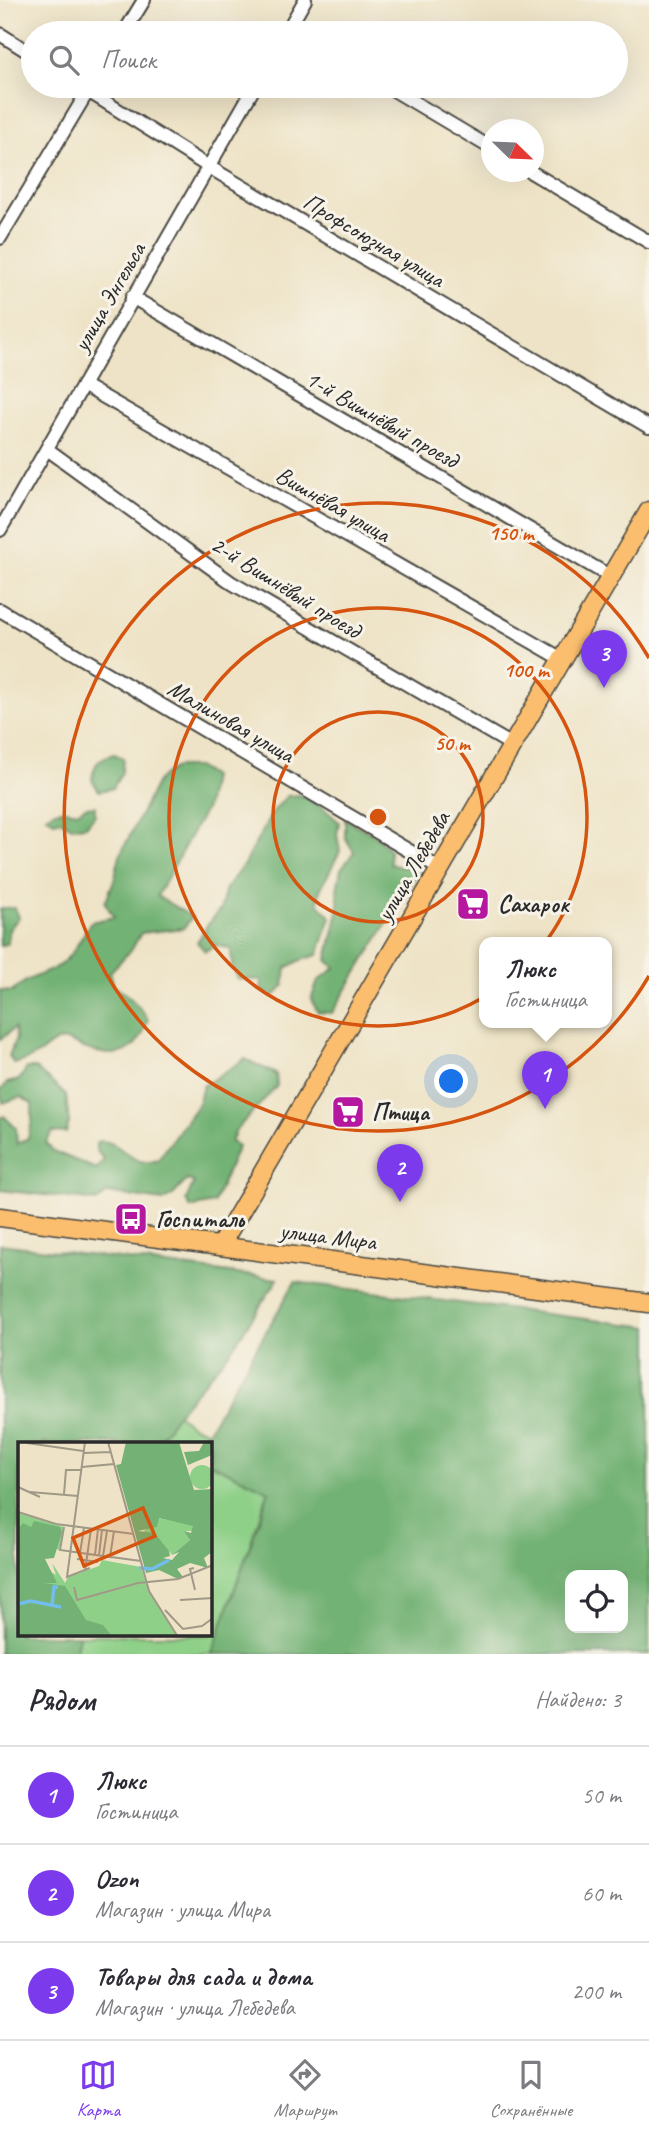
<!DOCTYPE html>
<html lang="ru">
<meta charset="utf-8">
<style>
body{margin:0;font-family:Caveat,sans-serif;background:#f7f7f7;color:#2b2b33}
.controls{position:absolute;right:21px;bottom:21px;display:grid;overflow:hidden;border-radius:14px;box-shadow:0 7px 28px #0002}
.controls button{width:63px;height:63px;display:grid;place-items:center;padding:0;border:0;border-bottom:2px solid #e1e1e2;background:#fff;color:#2b2b33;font:35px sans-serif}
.compass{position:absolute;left:481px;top:119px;width:63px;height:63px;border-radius:50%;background:#fff;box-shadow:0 7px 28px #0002;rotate:113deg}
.you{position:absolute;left:452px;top:1082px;width:24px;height:24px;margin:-18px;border:5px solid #fff;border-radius:50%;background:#1a73e8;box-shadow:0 0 0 10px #1a73e833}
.badge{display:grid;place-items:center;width:46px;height:46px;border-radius:50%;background:#7c3aed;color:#fff;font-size:23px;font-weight:700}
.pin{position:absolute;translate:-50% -58px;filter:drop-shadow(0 2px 4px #0008)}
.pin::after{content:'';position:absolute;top:37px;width:24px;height:21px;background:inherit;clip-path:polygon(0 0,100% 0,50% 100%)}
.popup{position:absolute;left:479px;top:937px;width:133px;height:91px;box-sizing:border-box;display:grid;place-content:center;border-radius:14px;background:#fff;filter:drop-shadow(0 2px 5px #0005);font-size:23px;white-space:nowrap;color:#7c7c81}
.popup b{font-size:26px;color:#2b2b33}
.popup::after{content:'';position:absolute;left:50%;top:100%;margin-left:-14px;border:14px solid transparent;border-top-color:#fff}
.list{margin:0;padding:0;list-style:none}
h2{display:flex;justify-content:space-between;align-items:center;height:91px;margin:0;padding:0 28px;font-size:30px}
h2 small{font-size:23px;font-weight:400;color:#7c7c81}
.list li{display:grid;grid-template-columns:46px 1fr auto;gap:21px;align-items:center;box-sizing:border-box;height:98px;padding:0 28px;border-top:2px solid #e1e1e2}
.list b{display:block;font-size:26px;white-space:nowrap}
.list p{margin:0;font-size:23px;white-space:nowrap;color:#7c7c81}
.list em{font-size:23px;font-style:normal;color:#7c7c81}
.icon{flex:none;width:38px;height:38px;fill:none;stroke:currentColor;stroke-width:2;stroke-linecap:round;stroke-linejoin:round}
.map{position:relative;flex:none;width:649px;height:1654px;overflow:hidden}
.search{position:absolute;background:#fff;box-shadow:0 7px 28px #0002;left:21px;right:21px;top:21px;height:77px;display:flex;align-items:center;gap:18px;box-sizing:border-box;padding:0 24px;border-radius:38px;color:#7c7c81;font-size:26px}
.sheet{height:385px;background:#fff}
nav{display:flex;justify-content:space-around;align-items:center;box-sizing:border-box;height:98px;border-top:2px solid #e1e1e2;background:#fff;font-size:19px;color:#7c7c81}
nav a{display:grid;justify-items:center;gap:4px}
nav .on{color:#7c3aed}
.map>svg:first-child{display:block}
.green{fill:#8fd088;stroke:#5d7e5a;stroke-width:2}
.forest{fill:#73b274;stroke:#4f6e50;stroke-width:2;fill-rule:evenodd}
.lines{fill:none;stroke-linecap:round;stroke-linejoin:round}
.minor-casing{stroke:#484742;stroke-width:16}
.primary-casing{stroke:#484742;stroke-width:21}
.minor{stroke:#fff;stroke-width:12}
.primary{stroke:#fbbe6e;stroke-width:18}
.ring{fill:none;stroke:#d5540f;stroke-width:3.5}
.labels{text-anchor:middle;stroke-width:6;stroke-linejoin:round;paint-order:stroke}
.street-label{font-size:24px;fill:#2b2b2b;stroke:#f7f3e8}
.poi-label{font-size:24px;font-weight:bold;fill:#2b2b2b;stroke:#f7f3e8;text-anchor:start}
.inset-river{fill:none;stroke:#73bdec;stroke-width:3.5}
.inset-road{fill:none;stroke:#a09988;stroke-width:2}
.view{fill:#d5540f;fill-opacity:0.15;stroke:#d5540f;stroke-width:3.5}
.inset-edge{fill:none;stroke:#2b2b2b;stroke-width:3.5}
.centre{fill:#d5540f;stroke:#f7f3e8;stroke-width:3.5}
.ring-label{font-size:21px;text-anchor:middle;font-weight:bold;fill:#d5540f;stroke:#f7f3e8;stroke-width:6;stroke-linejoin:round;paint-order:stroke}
</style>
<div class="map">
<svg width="649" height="1654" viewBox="0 0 649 1654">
<rect width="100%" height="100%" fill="#f7f3e8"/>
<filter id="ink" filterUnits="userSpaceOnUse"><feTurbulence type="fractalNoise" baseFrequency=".0143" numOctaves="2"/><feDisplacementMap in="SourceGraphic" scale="14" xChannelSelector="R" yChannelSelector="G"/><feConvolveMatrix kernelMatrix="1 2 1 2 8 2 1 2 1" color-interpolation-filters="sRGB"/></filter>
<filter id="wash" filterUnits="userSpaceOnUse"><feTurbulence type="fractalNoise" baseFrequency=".00686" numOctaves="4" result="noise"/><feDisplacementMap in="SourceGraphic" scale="28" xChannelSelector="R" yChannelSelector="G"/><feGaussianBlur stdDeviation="1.57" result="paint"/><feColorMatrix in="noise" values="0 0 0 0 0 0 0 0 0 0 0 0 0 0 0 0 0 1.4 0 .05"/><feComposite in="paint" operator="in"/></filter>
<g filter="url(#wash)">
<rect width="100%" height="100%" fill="#eee3c6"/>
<g class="green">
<polygon points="177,1414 191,1425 208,1432 200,1444 156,1444"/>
<polygon points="210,1463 269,1490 212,1654 75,1654 79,1635 210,1635"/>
</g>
<g class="forest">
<path d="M 114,754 L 123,758 L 122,772 L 113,788 L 99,791 L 92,780 C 94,764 98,758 114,754 Z"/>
<path d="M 176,767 L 197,767 L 212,777 L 206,808 L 157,896 L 192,917 L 184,928 L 141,933 L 132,949 L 110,972 L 114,986 C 129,995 138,1005 148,1019 C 138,1054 118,1061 84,1048 C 74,1044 69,1039 58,1041 C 51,1043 46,1049 40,1053 C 32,1058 23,1062 14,1064 L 9,1056 L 16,1039 L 14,1028 L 0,1040 L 0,990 L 12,992 C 29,974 46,976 61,964 C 74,954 82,936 91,922 L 114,917 L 105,903 L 114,880 L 120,855 L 158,780 Z"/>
<polygon points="300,795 322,807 339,822 337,834 340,851 320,890 318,903 331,917 318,955 301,960 286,968 284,985 274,996 262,991 261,980 238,979 232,966 231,949 216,945 205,951 197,942 208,924 221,908 226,888 245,863 267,822 275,809 287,796"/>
<path d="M 95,806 L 95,815 L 86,826 L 72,827 L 60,820 L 54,821 L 46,816 C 57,808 64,809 77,812 L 85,807 Z"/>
<polygon points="345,819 376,836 389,849 390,864 400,867 419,867 410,886 332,1013 318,1012 311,1000 318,981 335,968 327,960 339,907 337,890 341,869 354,852 345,837"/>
<polygon points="3,908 15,908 19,917 9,930 8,943 0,946 0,910"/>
<path d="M 245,1059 L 276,1074 L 277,1086 L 236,1130 L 231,1142 L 238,1146 L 214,1203 L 191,1208 L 186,1200 L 194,1182 L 187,1180 L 173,1195 L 163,1201 L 107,1193 L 98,1201 L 0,1190 L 0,1119 L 4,1116 L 16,1128 L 17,1144 L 28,1138 L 32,1121 L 32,1103 L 20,1097 L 3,1103 L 0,1092 L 7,1083 L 19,1080 L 27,1068 L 35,1068 L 66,1095 L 69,1123 L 66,1133 L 52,1132 L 46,1143 L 53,1151 L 96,1169 L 104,1160 L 96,1150 L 96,1142 C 121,1136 130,1171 158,1160 L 198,1104 L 203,1086 Z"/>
<polygon points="0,1244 278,1279 231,1350 177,1414 156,1444 19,1444 19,1635 79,1635 75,1654 0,1654"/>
<path d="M 295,1282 L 649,1327 L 649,1654 L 212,1654 L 269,1491 L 210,1463 L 210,1444 L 200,1444 ZM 570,1575 L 623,1575 L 623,1628 L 570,1628 Z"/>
</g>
</g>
<g filter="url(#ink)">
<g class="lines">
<defs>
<g id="minor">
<polyline points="124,33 144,0"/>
<polyline points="286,33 305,0"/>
<polyline points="0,34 33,55"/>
<polyline points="80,86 209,167 649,427"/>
<polyline points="387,86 491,148"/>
<polyline points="531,172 649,242"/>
<polyline points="0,238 91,86"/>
<polyline points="132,297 611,577"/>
<polyline points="83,385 562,659"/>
<polyline points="47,449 232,583 512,745"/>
<polyline points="0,530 255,86"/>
<polyline points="0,610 440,869"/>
</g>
<g id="primary">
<polyline points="0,1217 649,1303"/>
<polyline points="220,1246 649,511"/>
</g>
</defs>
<use href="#minor" class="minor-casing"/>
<use href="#primary" class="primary-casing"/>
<use href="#minor" class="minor"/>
<use href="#primary" class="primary"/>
</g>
</g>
<g class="ring">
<circle cx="378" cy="817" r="105"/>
<circle cx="378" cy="817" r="209"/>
<path d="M649 976A314 314 0 1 1 649 658"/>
</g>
<defs>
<symbol id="supermarket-square" viewBox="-11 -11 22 22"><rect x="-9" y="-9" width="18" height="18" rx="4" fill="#b5179e" stroke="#f7f3e8"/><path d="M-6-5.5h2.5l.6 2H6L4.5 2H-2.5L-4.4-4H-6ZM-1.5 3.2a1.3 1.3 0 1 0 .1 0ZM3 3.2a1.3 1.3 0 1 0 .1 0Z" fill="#fff"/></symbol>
<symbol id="bus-square" viewBox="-11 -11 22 22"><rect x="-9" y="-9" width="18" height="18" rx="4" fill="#b5179e" stroke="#f7f3e8"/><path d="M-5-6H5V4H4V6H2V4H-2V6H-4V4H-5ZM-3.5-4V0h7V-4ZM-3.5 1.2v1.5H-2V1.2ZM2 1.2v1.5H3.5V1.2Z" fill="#fff"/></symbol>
</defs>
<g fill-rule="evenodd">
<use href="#supermarket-square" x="454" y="885" width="38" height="38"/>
<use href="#supermarket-square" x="329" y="1093" width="38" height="38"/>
<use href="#bus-square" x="112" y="1200" width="38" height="38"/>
</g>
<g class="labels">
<g class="street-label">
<text transform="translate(374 240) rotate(31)" y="8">Профсоюзная улица</text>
<text transform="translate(109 297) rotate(-60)" y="8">улица Энгельса</text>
<text transform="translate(382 419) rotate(30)" y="8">1-й Вишнёвый проезд</text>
<text transform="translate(333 504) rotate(30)" y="8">Вишнёвая улица</text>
<text transform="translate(286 587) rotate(32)" y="8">2-й Вишнёвый проезд</text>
<text transform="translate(231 721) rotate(30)" y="8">Малиновая улица</text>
<text transform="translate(413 866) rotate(-60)" y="8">улица Лебедева</text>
<text transform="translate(328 1236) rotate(7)" y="8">улица Мира</text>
</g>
<g class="poi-label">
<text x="498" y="912">Сахарок</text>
<text x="372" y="1120">Птица</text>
<text x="156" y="1227">Госпиталь</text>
</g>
</g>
<g transform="translate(18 1442)">
<rect width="194" height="194" fill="#eee3c6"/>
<path d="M172 35a12 12 0 1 1 24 0a12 12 0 1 1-24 0ZM 0,71 L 46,85 L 41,108 L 24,100 L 17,103 L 17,117 L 25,134 L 30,128 L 38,133 L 34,121 L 47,141 L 50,135 L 81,124 L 84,118 L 123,125 L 131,150 L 159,194 L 0,195 ZM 140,76 L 175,83 L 176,89 L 167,89 L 172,98 L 154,113 L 137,91 L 124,91 Z" fill="#8fd088"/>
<path d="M 108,0 L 161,0 L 176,48 L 194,47 L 194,110 L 186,116 L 190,126 L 172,121 L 159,127 L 165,135 L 160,137 L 141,128 L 128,131 L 98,23 L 103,22 ZM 141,76 L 175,84 L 173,91 L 166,89 L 172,98 L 154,113 L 161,110 L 154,118 L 145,116 L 152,114 L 151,109 L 137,91 L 120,89 L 139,85 ZM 186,0 L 194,0 L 194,13 L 170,23 L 166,10 L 181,9 ZM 16,79 L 42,85 L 44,90 L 36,116 L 27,117 L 39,141 L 26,141 L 47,144 L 68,178 L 85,183 L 94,194 L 0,194 L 0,87 L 5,81 L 13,85 Z" fill="#73b274" fill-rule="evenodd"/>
<path class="inset-river" d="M 121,126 L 134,127 L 151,118M 0,162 L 13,159 L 43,165M 34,163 L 36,145 L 40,145"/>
<path class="inset-road" d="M 67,0 L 49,135 L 72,126M 90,0 L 131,149 L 160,195M 9,1 L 65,9M 66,11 L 93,10M 64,25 L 96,22M 0,45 L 22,55M 12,50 L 60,54M 46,52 L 48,28 L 63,28M 0,70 L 38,82 L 116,92M 46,85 L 42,108 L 92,115 L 96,89M 62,111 L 66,86M 77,113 L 80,87M 81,113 L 84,88M 85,114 L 89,89M 93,115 L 123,119M 59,117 L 80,120M 176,126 L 172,127 L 177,148M 67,129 L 73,87M 56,145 L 59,158 L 120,141 L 160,137 L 195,123M 162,158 L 195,156M 147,168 L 165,187 L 184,184 L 195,176"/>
<path class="view" d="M 125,66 L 137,94 L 66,124 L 55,96 Z"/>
<rect width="194" height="194" class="inset-edge"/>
</g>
<circle cx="378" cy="817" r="10" class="centre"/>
<g class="ring-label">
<text x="511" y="540">150 m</text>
<text x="526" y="677">100 m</text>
<text x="452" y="750">50 m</text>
</g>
</svg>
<div class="controls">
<button><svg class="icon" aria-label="locate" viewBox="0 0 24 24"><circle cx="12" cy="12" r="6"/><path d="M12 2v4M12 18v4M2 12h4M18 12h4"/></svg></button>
</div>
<svg class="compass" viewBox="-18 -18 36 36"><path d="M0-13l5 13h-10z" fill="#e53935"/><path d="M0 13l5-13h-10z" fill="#7c7c81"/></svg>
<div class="you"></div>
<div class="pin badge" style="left:545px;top:1109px">1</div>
<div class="popup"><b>Люкс</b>Гостиница</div>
<div class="pin badge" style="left:400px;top:1202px">2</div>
<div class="pin badge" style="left:604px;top:688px">3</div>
<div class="search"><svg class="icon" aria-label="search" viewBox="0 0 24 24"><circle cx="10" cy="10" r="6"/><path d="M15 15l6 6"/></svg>Поиск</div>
</div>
<section class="sheet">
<h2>Рядом<small>Найдено: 3</small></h2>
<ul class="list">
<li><span class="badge">1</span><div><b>Люкс</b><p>Гостиница</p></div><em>50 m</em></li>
<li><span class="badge">2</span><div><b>Ozon</b><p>Магазин · улица Мира</p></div><em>60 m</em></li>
<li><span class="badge">3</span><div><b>Товары для сада и дома</b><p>Магазин · улица Лебедева</p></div><em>200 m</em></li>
</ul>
</section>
<nav>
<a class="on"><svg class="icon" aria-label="map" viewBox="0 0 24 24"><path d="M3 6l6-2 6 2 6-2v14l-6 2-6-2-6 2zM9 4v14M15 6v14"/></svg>Карта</a>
<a><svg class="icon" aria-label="directions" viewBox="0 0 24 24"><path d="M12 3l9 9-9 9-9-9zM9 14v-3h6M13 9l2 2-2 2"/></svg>Маршрут</a>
<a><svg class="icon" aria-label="saved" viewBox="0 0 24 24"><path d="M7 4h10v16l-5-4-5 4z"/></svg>Сохранённые</a>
</nav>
